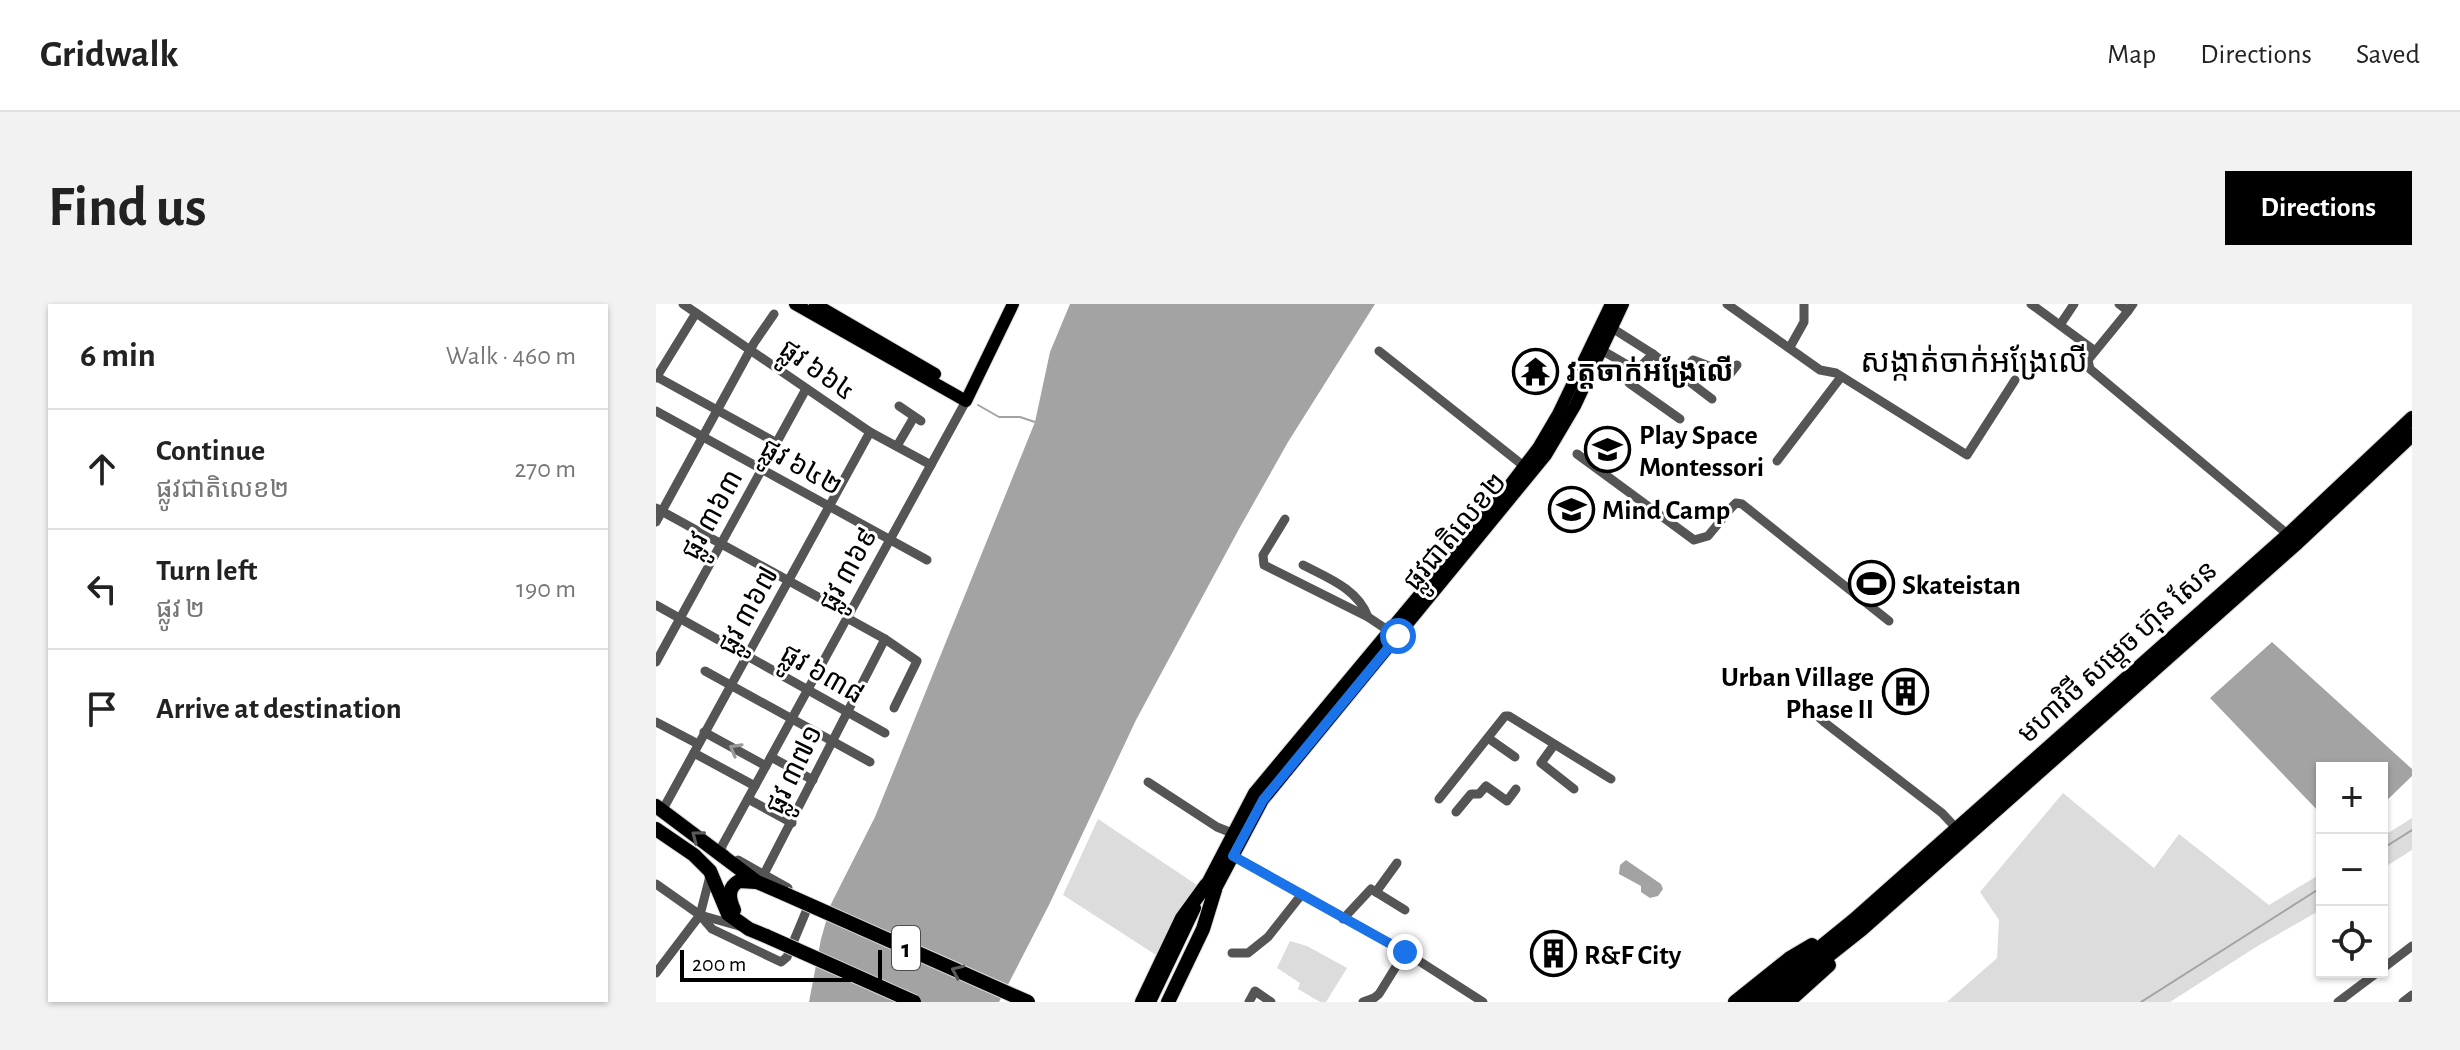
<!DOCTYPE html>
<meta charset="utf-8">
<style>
body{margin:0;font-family:"Alegreya Sans","Noto Sans Khmer",sans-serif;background:#f2f2f2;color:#222}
.controls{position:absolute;right:24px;bottom:24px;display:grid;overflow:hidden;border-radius:0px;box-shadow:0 2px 6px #0004}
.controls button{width:72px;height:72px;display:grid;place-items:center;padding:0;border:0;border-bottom:2px solid #e0e0e0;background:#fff;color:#222;font:40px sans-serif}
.scale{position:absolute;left:24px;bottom:20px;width:202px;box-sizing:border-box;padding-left:8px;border:4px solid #000;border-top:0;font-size:22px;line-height:28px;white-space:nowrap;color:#000;-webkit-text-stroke:6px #fff;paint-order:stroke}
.stop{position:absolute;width:24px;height:24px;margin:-18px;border:6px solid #1a73e8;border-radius:50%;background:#fff}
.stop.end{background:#1a73e8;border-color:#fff;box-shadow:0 2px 8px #0008}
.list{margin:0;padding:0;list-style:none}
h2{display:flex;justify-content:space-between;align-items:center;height:104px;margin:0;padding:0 32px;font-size:34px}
h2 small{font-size:26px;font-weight:400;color:#767676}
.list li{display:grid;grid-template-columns:52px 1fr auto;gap:24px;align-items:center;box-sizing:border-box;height:120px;padding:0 32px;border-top:2px solid #e0e0e0}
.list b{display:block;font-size:30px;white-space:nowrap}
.list p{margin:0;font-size:26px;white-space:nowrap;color:#767676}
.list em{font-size:26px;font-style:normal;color:#767676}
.icon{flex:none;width:44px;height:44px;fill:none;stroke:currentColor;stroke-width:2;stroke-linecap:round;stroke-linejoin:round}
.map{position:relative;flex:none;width:1756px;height:698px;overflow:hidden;border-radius:0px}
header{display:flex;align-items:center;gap:48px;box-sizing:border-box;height:112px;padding:0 40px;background:#fff;border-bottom:2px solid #e0e0e0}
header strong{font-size:38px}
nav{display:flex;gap:44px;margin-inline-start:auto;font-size:28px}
.intro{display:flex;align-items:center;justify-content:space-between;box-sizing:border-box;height:192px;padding:0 48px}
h1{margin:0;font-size:56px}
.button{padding:20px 36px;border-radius:0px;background:#000;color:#fff;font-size:28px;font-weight:700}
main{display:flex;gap:48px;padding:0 48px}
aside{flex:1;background:#fff;border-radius:0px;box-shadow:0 2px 6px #0004}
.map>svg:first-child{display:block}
.green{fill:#dcdcdc}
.water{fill:#a3a3a3}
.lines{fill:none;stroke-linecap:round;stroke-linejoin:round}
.stream{stroke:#a3a3a3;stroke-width:2}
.major-casing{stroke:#dbdbdb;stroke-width:14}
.highway-casing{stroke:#dbdbdb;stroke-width:16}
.minor{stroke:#555;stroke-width:9}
.major{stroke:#000;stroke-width:12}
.highway{stroke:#000;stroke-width:14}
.highway-bridge-casing{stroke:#dbdbdb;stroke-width:16;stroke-linecap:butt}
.highway-bridge{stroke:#000;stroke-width:14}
.oneway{stroke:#999}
.oneway2{stroke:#595959}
.route{stroke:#1a73e8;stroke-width:10}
.labels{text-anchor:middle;stroke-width:6;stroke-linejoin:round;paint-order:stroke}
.shield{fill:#fff;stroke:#4c4c4c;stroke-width:2}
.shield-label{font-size:26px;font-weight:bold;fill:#000}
.street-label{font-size:28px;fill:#000;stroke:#fff}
.poi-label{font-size:28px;font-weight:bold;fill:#000;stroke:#fff;text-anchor:start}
.quarter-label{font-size:32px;fill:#000;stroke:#fff}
</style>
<header>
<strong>Gridwalk</strong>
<nav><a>Map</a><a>Directions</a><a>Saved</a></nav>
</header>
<div class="intro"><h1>Find us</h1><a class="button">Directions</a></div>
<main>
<aside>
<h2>6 min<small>Walk · 460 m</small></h2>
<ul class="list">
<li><svg class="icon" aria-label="ahead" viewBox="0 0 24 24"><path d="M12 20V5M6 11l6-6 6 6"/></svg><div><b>Continue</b><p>ផ្លូវជាតិលេខ២</p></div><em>270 m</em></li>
<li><svg class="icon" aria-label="left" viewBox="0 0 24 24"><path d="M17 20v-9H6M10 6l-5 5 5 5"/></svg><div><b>Turn left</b><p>ផ្លូវ ២</p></div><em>190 m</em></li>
<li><svg class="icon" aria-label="arrive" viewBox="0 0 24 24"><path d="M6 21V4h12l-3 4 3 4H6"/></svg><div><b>Arrive at destination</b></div></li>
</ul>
</aside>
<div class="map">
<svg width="1756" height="698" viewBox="0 0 1756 698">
<rect width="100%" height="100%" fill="#fff"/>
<g class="green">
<polygon points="1407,489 1498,564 1523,530 1613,601 1666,569 1666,605 1600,643 1514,698 1291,698 1341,654 1343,616 1324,588"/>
<polygon points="1756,514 1756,546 1726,565 1726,533"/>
<polygon points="442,515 541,581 519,612 500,651 407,591"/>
<polygon points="634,637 651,642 691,664 670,698 664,698 642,685 644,679 621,664"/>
</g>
<g class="water">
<polygon points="414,0 719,0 632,138 583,225 480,416 393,601 343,698 153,698 165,635 175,600 219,513 379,118 394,48"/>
<polygon points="1616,338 1756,465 1756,472 1726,501 1726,464 1666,464 1666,511 1554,394"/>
<polygon points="970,556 1005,580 1007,585 1002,592 994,594 985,588 985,582 963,570 964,561"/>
</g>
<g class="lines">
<g class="stream">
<polyline points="322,101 343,113 364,113 379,118"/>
<polyline points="1726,545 1756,526"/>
<polyline points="1485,698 1666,583"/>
</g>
<defs>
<g id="major">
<polyline points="139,0 310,97 357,0"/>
<polyline points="159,0 279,70"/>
<polyline points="547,587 598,489 844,194 882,144 902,110 955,0"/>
<polyline points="555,594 607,496 890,151 919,102 967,0"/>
<polyline points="494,698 539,604"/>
</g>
<g id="highway">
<polyline points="0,502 101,578 129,590"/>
<polyline points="0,525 38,551 54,567 72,610 93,625 110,632"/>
<path d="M 78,606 C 73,595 71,584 83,577 L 100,578"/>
<polyline points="486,698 526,614 550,581"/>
<polyline points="512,698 547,625 559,586"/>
<polyline points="1079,698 1134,654 1156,641"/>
<polyline points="1097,698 1198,616 1633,230 1756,114"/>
<polyline points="1114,698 1206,625 1641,239 1756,131"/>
<polyline points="1132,698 1173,661"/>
</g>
</defs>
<use href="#major" class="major-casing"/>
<use href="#highway" class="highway-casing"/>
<g class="minor">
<polyline points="27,0 214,128 275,161"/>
<polyline points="1071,0 1164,66 1180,69 1311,151 1359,76"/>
<polyline points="1375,0 1439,47"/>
<polyline points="1463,0 1472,7 1477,0"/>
<polyline points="1472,7 1432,56 1434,65 1636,234"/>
<polyline points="1404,21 1418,0"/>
<polyline points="956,24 997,50 1056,95"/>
<polyline points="1134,43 1148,18 1148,0"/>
<polyline points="942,44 973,62 973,79 1024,115"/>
<polyline points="723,47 869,163"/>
<polyline points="975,64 986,61 997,50"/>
<polyline points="1023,72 1037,56 1074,70 1081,61"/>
<polyline points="1,73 119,138"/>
<polyline points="0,74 40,9"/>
<polyline points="243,102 265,117"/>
<polyline points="0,107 271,256"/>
<polyline points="241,142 258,113"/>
<polyline points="921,150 1038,236 1052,232 1076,203 1080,199 1086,200 1233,317"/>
<polyline points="1121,157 1185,73"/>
<polyline points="0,204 193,310"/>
<polyline points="629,215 607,251 608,261 712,313 733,327"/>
<polyline points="0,218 98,39 118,10"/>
<path d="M 647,261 C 672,274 702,285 712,313"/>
<polyline points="0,301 229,429"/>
<polyline points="191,314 229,335 261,357 238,404"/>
<polyline points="0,358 150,85"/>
<polyline points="49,367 214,458"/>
<polyline points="1148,400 1168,418 1286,509 1301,525"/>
<polyline points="0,418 42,440"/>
<polyline points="48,428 110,462"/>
<polyline points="832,434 859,453"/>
<polyline points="898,441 885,459 918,485"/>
<polyline points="38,449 99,482"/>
<polyline points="115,453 157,476"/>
<polyline points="492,478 561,523 576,529"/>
<polyline points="92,495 136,519"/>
<polyline points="783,495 849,412 853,412 955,475"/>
<polyline points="6,507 214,128"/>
<polyline points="800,508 815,490 823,490 830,482 851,497 860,485"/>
<polyline points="69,550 65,551 66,542 310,97"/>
<polyline points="577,552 749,648 827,698"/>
<polyline points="82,556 132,584"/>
<polyline points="107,572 229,335"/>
<polyline points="0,580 44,611 56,625 125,658 131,653 154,598"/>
<polyline points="720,588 741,559"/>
<polyline points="44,611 83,622"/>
<polyline points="687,615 715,585 749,606"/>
<polyline points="576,649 592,649 612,633 646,590"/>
<polyline points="1726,665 1756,642"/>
<polyline points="0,669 44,611 54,572"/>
<polyline points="593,698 599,687 615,698"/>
<polyline points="707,698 718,694 723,690 749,648"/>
<polyline points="1682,698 1722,668"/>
<polyline points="1747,698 1756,691"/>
</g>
<use href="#major" class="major"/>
<use href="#highway" class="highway"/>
<defs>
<g id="highway-bridge">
<polyline points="129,590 372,698"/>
<polyline points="110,632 258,698"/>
</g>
</defs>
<use href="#highway-bridge" class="highway-bridge-casing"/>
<use href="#highway-bridge" class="highway-bridge"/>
</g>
<defs><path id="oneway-chevron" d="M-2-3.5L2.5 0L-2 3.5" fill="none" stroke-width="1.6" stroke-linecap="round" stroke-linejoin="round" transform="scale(2)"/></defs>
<use class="oneway" href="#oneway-chevron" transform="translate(79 445) rotate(-151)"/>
<g class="oneway2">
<use href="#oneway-chevron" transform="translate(41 532) rotate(-143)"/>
<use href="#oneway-chevron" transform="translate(301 667) rotate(-156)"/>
</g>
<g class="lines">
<polyline class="route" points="742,332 607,496 577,552 749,648"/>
</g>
<defs>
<symbol id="temple-ring" viewBox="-11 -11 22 22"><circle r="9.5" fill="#fff" stroke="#000" stroke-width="1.5"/><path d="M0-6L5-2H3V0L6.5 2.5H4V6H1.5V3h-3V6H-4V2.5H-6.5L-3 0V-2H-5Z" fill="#000"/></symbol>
<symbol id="school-ring" viewBox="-11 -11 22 22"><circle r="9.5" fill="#fff" stroke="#000" stroke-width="1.5"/><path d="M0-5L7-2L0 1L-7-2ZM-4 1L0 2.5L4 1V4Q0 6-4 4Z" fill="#000"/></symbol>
<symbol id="university-ring" viewBox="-11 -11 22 22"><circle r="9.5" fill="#fff" stroke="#000" stroke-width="1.5"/><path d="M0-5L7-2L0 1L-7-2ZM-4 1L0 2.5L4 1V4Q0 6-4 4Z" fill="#000"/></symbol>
<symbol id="stadium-ring" viewBox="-11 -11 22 22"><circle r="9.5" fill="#fff" stroke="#000" stroke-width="1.5"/><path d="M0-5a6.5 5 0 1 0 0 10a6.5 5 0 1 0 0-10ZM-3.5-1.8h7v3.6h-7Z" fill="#000"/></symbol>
<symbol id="building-ring" viewBox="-11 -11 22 22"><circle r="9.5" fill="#fff" stroke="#000" stroke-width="1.5"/><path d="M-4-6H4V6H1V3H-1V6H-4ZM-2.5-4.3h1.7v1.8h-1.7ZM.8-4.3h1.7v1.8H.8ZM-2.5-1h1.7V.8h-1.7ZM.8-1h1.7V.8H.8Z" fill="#000"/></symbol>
</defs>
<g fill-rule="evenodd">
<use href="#temple-ring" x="854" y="42" width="51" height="51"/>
<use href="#school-ring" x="926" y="120" width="51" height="51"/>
<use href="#university-ring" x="890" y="180" width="51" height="51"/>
<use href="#stadium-ring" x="1190" y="254" width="51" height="51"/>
<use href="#building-ring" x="1224" y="362" width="51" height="51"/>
<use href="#building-ring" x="872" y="624" width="51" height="51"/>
</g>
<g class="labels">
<rect class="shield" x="236" y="622" width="28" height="44" rx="6"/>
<g class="shield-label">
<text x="250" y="653">1</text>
</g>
<g class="street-label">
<text transform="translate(162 65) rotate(35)" y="10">ផ្លូវ ៦៦៤</text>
<text transform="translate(146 162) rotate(29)" y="10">ផ្លូវ ៦៤២</text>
<text transform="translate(55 210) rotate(-61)" y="10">ផ្លូវ ៣៦៣</text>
<text transform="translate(798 227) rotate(-50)" y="10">ផ្លូវជាតិលេខ២</text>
<text transform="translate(191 265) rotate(-61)" y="10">ផ្លូវ ៣៦៩</text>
<text transform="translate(91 306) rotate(-61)" y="10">ផ្លូវ ៣៦៧</text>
<text transform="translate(1461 347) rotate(-42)" y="10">មហាវិថី សម្តេច ហ៊ុន សែន</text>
<text transform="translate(167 369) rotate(30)" y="10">ផ្លូវ ៦៣៨</text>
<text transform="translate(137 465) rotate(-64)" y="10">ផ្លូវ ៣៧១</text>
</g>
<g class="poi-label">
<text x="910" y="77">វត្តចាក់អង្រែលើ</text>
<text x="983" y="140">Play Space<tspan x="983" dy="32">Montessori</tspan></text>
<text x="946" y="215">Mind Camp</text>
<text x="1246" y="290">Skateistan</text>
<text x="1218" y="382" text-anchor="end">Urban Village<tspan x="1218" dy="32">Phase II</tspan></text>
<text x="928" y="660">R&amp;F City</text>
</g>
<g class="quarter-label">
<text x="1318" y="68">សង្កាត់ចាក់អង្រែលើ</text>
</g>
</g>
</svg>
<div class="controls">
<button>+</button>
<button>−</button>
<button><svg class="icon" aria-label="locate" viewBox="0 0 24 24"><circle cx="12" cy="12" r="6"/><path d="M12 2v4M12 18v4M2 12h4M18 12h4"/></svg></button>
</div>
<div class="scale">200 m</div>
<div class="stop" style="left:742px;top:332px"></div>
<div class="stop end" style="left:749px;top:648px"></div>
</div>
</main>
